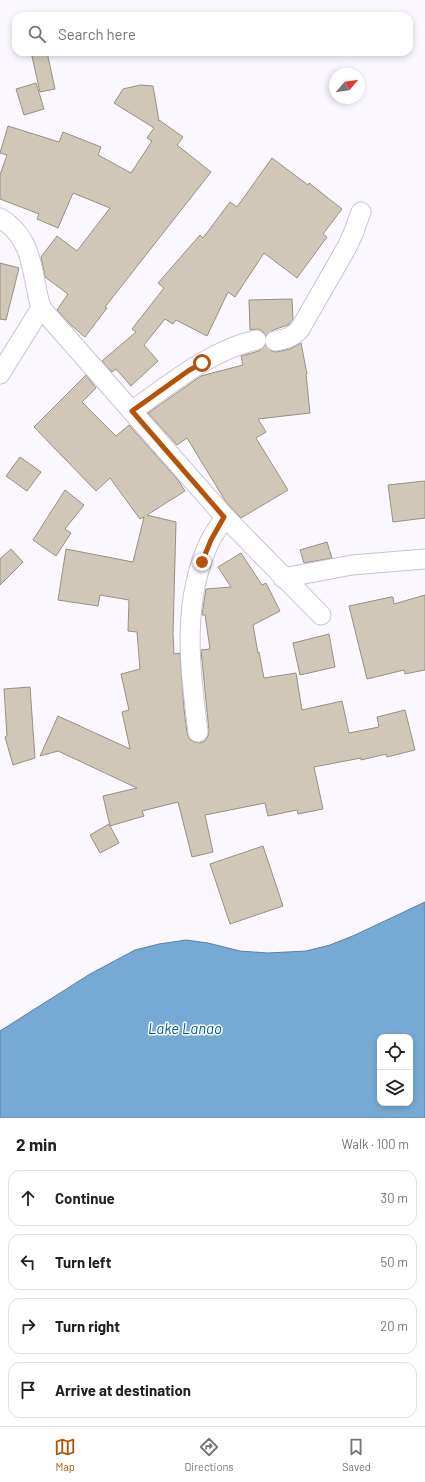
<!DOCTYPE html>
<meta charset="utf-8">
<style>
body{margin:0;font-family:Barlow,sans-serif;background:#f6f6f6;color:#202124}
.controls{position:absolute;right:12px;bottom:12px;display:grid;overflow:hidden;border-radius:8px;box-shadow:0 2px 6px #0003}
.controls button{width:36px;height:36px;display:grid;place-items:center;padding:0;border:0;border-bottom:1px solid #e0e0e0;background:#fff;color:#202124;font:20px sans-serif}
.compass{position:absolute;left:329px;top:68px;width:36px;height:36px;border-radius:50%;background:#fff;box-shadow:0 2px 6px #0003;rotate:61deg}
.stop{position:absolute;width:12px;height:12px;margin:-9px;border:3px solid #b45309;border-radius:50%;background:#fff}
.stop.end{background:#b45309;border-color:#fff;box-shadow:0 1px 4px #0008}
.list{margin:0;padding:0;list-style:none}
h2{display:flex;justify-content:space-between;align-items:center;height:52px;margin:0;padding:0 16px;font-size:17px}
h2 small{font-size:13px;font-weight:400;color:#757577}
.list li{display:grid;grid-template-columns:26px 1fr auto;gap:12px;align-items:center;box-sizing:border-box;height:56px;margin:0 8px 8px;padding:0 8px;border:1px solid #e0e0e0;border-radius:12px}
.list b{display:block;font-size:15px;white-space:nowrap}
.list em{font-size:13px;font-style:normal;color:#757577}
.icon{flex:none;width:22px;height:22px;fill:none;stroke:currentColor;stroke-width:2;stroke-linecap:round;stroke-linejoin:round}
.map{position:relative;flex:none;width:425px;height:1118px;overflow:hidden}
.search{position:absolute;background:#fff;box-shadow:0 2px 6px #0003;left:12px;right:12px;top:12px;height:44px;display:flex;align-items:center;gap:10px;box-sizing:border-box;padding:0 14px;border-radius:12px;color:#757577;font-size:15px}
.sheet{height:308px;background:#fff}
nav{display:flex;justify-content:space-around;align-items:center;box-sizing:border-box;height:56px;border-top:1px solid #e0e0e0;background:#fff;font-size:11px;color:#757577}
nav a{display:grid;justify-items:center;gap:2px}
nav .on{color:#b45309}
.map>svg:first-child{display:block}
.water{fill:#76aad4;stroke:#5c809f;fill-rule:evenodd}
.building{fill:#d0c7b9;stroke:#999082}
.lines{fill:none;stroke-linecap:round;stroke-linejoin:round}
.street-casing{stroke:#cac3d3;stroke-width:21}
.street{stroke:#fff;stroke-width:19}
.route{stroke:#b45309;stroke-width:5}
.labels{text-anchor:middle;stroke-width:3;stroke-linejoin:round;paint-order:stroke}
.water-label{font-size:15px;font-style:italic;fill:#005b90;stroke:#fff}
</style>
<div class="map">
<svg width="425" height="1118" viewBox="0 0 425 1118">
<rect width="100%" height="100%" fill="#faf7fe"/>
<path class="water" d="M 425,902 L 425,1118 L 0,1118 L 0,1031 L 90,974 L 135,950 L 159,944 L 186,940 L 208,943 L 240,951 L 268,953 L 306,951 L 330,945 L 355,935 ZM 380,1037 L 410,1037 L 410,1103 L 380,1103 Z"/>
<g class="building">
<polygon points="31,52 47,52 55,89 40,92"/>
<polygon points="36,83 44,109 24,115 16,89"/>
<polygon points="140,85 153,86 159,121 159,120 183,137 177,145 211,172 105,307 107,308 85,337 72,326 57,310 68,294 45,277 41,257 57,236 77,251 110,208 73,193 58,228 37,219 39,214 0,199 0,175 7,155 0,153 8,126 59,142 63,132 101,147 98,155 131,173 152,141 147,138 154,128 114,103 123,89"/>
<polygon points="272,158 308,185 309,183 342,209 323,234 327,237 297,278 264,253 235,297 228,292 207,336 176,320 173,324 165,319 144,345 158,361 131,386 116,369 112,372 102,361 136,332 132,329 164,288 158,283 200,235 203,238 230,202 237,207"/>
<polygon points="0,263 19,268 6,320 0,319"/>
<polygon points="292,299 293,319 288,325 273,330 266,336 263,332 259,329 250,330 249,300"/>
<polygon points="301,343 307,374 306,374 310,413 258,419 266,432 256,438 288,490 241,518 226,502 187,438 177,445 148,413 201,376 243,365 241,356 259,351 265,345 271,351 277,352 290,349"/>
<polygon points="86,375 96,388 82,402 116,436 129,425 178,480 185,491 147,515 176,522 173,634 174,654 180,653 184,709 187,733 189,739 194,742 200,743 205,741 208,736 209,731 201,650 210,649 205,615 202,615 206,589 231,587 218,567 241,553 262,585 266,583 280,611 253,625 258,653 259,652 264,678 296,673 302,710 342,701 349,733 379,727 377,717 405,710 415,750 387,757 386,754 361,760 361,758 314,767 323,809 298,814 297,810 268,816 265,803 205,815 213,852 192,857 178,802 142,811 144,816 110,826 103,796 137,788 58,751 40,756 58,716 130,749 122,712 129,710 121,674 140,669 137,632 128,631 129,600 100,595 98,606 58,600 66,549 133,562 144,517 140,519 110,478 96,491 34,427"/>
<polygon points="20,457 41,472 27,491 6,476"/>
<polygon points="425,481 425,518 393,522 388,485"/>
<polygon points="65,490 84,505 65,529 71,533 56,556 33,540"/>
<polygon points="327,542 332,558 304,563 300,550"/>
<polygon points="11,549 23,562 0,585 0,559"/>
<polygon points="425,595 425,670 405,674 404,670 367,679 349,606 391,597 393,597 394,604"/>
<polygon points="329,634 335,667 300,675 293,643"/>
<polygon points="30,687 35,758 13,765 5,737 7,736 4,689"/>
<polygon points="109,824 119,843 100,853 90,835"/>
<polygon points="263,846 283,906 230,924 210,864"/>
</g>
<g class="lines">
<defs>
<g id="street">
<path d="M 0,218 C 35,239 31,274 41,308 L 225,517 L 321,615"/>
<path d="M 275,341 C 286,339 293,337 300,329 L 347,247 L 353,234 L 361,212"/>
<polyline points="0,374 41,308"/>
<path d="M 132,411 C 170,384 209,351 256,340"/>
<polyline points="283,578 352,565 425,559"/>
<path d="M 198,732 C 190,667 181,602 210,541 C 214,533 220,525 225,517"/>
</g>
</defs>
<use href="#street" class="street-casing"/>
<use href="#street" class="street"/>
</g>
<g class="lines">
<polyline class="route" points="202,363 188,371 132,411 224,517 211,540 202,562"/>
</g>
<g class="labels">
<g class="water-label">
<text x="185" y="1034">Lake Lanao</text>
</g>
</g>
</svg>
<div class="controls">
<button><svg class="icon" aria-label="locate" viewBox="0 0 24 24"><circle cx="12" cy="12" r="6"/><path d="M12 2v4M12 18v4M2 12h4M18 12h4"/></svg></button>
<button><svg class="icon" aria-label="layers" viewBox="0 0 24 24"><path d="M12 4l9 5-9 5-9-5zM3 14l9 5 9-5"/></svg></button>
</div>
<svg class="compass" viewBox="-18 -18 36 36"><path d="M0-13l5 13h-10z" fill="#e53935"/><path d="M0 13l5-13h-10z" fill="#757577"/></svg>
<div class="stop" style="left:202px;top:363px"></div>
<div class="stop end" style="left:202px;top:562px"></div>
<div class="search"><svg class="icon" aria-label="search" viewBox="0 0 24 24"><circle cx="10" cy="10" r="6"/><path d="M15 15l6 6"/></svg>Search here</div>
</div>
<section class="sheet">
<h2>2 min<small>Walk · 100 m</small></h2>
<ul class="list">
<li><svg class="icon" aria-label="ahead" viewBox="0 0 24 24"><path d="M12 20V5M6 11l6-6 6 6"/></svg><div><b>Continue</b></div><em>30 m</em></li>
<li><svg class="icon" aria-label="left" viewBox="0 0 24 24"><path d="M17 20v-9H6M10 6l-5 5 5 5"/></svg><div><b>Turn left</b></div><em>50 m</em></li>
<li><svg class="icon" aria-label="right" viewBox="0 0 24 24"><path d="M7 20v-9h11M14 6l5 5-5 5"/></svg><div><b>Turn right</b></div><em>20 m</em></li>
<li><svg class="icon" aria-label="arrive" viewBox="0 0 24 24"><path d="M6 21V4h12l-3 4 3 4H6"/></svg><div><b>Arrive at destination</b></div></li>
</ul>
</section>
<nav>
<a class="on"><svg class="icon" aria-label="map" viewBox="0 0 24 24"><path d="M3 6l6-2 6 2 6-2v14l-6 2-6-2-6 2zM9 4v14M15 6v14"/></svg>Map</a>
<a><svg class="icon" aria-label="directions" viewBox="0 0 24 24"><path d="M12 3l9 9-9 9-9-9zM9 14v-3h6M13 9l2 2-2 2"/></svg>Directions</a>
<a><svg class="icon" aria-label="saved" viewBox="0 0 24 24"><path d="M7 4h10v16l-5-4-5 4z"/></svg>Saved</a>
</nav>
